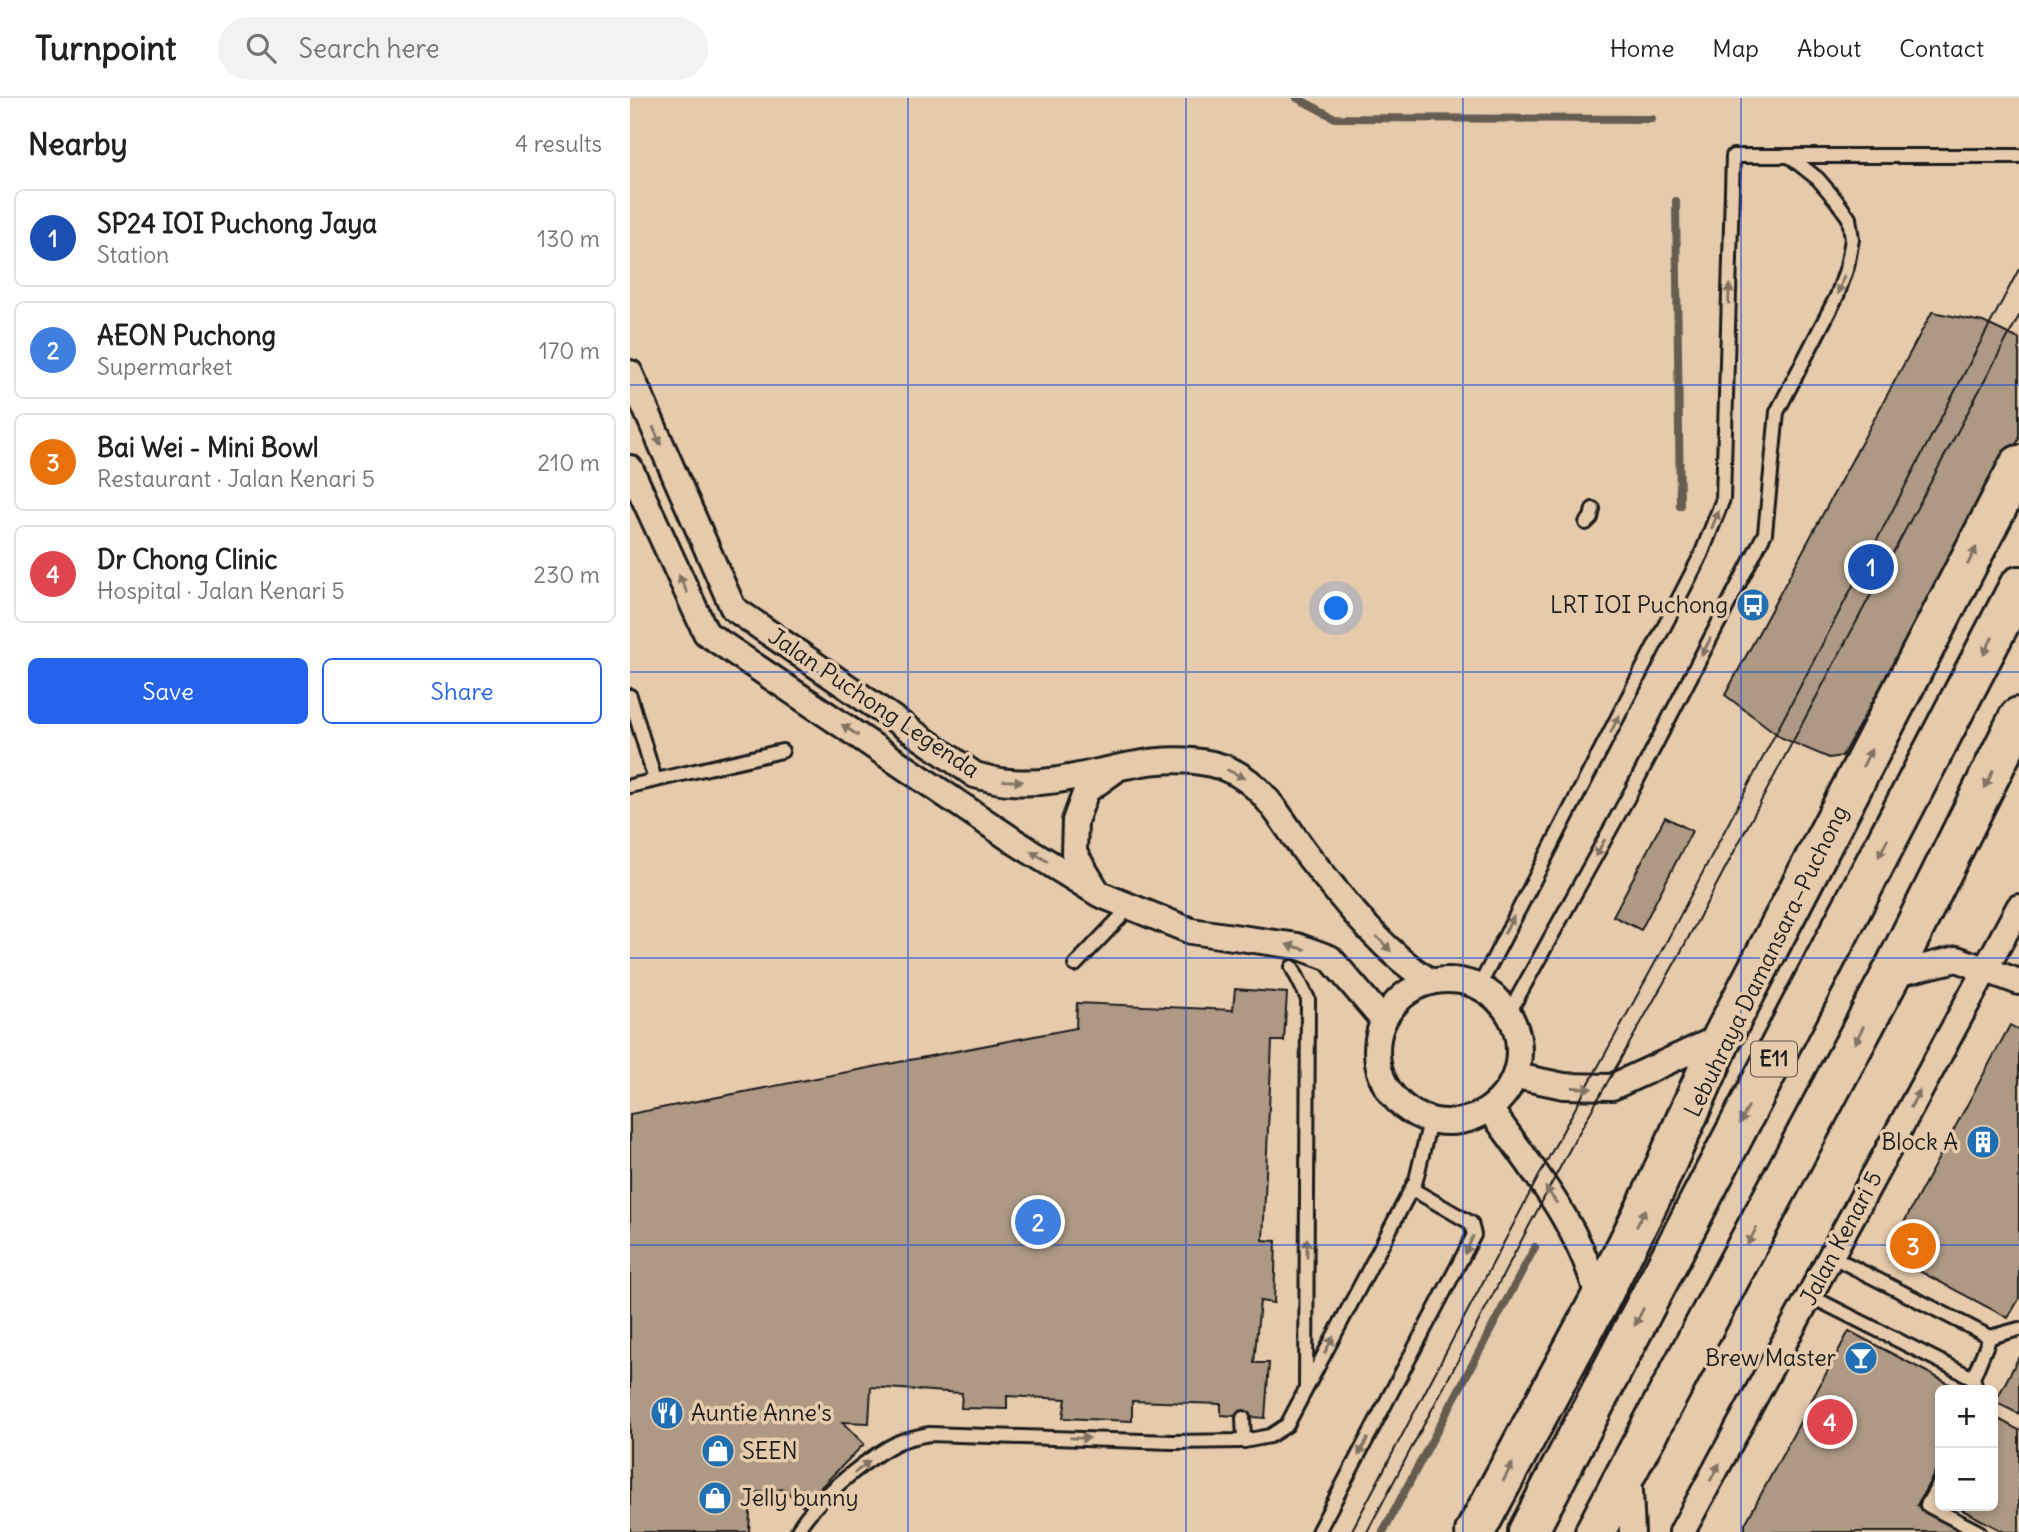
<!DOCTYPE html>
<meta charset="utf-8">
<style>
body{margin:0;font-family:Delius,sans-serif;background:#f2f2f2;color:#202124}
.controls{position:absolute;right:21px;bottom:21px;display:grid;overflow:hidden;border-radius:10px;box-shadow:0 4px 10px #0003}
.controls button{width:63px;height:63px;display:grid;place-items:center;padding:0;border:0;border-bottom:2px solid #e0e0e0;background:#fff;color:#202124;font:35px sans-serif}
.you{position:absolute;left:707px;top:511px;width:24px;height:24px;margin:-18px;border:5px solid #fff;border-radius:50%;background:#1a73e8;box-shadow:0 0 0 10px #1a73e833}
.badge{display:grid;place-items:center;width:46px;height:46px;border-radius:50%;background:#2563eb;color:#fff;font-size:23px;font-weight:700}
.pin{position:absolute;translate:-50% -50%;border:4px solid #fff;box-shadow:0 2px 7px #0006}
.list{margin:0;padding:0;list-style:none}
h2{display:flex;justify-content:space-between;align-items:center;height:91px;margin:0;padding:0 28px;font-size:30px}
h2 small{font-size:23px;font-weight:400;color:#757577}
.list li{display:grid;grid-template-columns:46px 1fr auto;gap:21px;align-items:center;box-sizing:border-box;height:98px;margin:0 14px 14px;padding:0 14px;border:2px solid #e0e0e0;border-radius:10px}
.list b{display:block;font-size:26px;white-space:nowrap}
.list p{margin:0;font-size:23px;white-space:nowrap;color:#757577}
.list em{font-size:23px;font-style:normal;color:#757577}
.actions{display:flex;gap:14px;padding:21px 28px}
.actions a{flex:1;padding:16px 0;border:2px solid #2563eb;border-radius:10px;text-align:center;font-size:24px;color:#2563eb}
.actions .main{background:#2563eb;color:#fff}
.icon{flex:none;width:38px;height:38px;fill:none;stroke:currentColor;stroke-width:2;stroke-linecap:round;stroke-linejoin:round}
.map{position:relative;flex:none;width:1389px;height:1434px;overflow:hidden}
header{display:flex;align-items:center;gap:42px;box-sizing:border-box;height:98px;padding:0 35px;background:#fff;border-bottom:2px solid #e0e0e0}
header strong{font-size:33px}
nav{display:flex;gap:38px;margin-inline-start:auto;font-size:24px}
.search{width:490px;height:63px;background:#f2f2f2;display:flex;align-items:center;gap:18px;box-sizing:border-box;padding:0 24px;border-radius:38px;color:#757577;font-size:26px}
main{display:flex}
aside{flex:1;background:#fff}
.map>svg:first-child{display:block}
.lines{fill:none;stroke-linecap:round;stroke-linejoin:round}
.stream{stroke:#665d51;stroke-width:8}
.building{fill:#ad9984;stroke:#1c1c1c;stroke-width:2}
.service-casing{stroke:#1c1c1c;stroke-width:18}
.minor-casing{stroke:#1c1c1c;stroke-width:30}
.motorway-casing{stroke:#1c1c1c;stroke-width:44}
.service{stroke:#e5caac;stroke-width:12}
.minor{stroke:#e5caac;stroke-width:24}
.motorway{stroke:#e5caac;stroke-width:38}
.tram{stroke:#1c1c1c;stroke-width:2}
.oneway{fill:#807364}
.grid{fill:none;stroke:#1d4ed8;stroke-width:2;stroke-opacity:0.55}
.labels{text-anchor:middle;stroke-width:7;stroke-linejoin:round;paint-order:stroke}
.shield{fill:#e5caac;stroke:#585047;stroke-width:2}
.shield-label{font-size:21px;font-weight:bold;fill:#1c1c1c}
.poi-label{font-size:23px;fill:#1c1c1c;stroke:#e5caac;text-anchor:end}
.street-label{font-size:23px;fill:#1c1c1c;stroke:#e5caac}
</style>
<header>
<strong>Turnpoint</strong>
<div class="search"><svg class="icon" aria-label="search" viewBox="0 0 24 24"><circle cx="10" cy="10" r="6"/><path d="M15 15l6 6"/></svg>Search here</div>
<nav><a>Home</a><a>Map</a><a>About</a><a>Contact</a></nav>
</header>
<main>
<aside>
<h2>Nearby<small>4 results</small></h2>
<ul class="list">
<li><span class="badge" style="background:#1a4fb4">1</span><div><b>SP24 IOI Puchong Jaya</b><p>Station</p></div><em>130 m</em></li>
<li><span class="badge" style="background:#3f7fe0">2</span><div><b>AEON Puchong</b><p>Supermarket</p></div><em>170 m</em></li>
<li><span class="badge" style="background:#e8710a">3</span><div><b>Bai Wei - Mini Bowl</b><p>Restaurant · Jalan Kenari 5</p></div><em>210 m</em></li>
<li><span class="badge" style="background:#e0444e">4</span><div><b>Dr Chong Clinic</b><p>Hospital · Jalan Kenari 5</p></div><em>230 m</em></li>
</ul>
<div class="actions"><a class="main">Save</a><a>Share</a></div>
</aside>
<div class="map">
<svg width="1389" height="1434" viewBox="0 0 1389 1434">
<rect width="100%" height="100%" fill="#e5caac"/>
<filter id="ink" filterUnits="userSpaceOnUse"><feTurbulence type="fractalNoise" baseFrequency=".0143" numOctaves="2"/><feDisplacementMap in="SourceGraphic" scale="14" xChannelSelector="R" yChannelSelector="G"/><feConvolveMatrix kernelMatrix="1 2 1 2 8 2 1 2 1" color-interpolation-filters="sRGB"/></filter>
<g filter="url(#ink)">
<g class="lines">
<g class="stream">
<polyline points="667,0 705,20 1022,21"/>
<polyline points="1046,103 1050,408"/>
<polyline points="753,1434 905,1149"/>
</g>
</g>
<g class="building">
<polygon points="1302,214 1353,224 1389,241 1389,341 1212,658 1199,660 1152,640 1095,597"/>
<polygon points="1035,719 1062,733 1011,832 983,818"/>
<polygon points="605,891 657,895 654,943 642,943 633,1142 646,1143 644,1205 630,1203 624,1265 639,1265 635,1320 591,1317 591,1306 502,1303 502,1323 433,1320 436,1301 377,1298 377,1311 331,1310 332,1295 241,1289 239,1325 212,1324 234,1346 172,1408 154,1391 121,1395 119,1434 0,1434 0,1016 446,930 447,905 603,912"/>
<polygon points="1380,927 1389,932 1389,1201 1378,1220 1257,1156"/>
<polygon points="1219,1233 1331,1292 1310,1292 1310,1365 1287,1407 1337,1434 1115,1434 1115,1426"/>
<polygon points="1389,1259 1389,1316 1365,1304"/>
<polygon points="1363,1318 1389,1332 1389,1434 1374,1434 1325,1408 1363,1408"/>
</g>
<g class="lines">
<defs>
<g id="service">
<polyline points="956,425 961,420 963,411"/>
<polyline points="0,598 25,682"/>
<polyline points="0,688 152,653"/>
<polyline points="445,867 501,808"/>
<polyline points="662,869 678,901 676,1288"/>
<polyline points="849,889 1071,457 1093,401 1103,58 1389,58"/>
<polyline points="879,915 1002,692 1135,435 1147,314 1207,198 1217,169 1222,141 1219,120 1206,102 1188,81 1159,58"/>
<polyline points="1201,1158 1360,1239 1389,1231"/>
<polyline points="1180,1198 1343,1280"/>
<polyline points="1347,1292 1343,1280 1360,1239"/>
<polyline points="613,1320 614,1343"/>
<polyline points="1310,1384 1297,1407 1349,1434"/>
<path d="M 167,1434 C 180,1406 235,1362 263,1347 C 274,1340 287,1339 299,1336 L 542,1344 L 614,1343 L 640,1338 L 657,1327 L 786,1082 L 800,1023"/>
<polyline points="688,1434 844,1137 841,1125 782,1091"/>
</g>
<g id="minor">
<path d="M 0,275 L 103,510 L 345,677 C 357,680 369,684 381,684 C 448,690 511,650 582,666 C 633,678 649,721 679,759 C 715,804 752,853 801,884"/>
<polyline points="0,370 76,535 387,745 469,796 561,833 667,848 700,860 753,922"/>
<polyline points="467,793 444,755 445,723 456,693 484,673"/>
<polyline points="1261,877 1327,861 1389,884"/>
<circle cx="818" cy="953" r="71"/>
<polyline points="886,978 934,988 982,989 1093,938"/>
<path d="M 860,1011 C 903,1072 951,1129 969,1203"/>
<polyline points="999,1374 1002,1434"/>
<polyline points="1052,1434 1389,809"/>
</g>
<g id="motorway">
<polyline points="845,1434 969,1203 1025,1091 1093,938 1389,367"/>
<polyline points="898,1434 1389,488"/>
<polyline points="965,1434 1261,877 1389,619"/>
</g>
</defs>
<use href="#service" class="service-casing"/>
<use href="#minor" class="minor-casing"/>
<use href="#motorway" class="motorway-casing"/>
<use href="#service" class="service"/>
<use href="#minor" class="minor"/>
<use href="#motorway" class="motorway"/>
<g class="tram">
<polyline points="721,1434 929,1040 1031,854 1389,171"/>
<polyline points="737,1434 942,1047 1046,863 1389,218"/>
</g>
</g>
<defs><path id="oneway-solid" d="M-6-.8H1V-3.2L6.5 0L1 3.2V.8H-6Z" transform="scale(1.75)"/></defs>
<g class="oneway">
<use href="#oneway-solid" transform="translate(1211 187) rotate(109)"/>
<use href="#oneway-solid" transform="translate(1099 196) rotate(-88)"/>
<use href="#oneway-solid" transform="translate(27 338) rotate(67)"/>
<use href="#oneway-solid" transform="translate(1085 422) rotate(-69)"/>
<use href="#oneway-solid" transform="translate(1342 458) rotate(-63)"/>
<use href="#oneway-solid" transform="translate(53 486) rotate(-115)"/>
<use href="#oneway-solid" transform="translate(1358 548) rotate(117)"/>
<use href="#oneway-solid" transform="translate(1076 549) rotate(117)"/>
<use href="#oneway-solid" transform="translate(985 626) rotate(-63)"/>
<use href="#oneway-solid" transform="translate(220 632) rotate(-146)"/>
<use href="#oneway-solid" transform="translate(1237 660) rotate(-63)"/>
<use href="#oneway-solid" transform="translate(606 676) rotate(25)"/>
<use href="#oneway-solid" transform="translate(1359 681) rotate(116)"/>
<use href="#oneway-solid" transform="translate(383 683) rotate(2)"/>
<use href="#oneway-solid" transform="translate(970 750) rotate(119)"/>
<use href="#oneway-solid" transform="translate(1253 750) rotate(117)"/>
<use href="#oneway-solid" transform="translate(409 758) rotate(-148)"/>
<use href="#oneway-solid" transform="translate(879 827) rotate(-62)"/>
<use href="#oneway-solid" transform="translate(754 846) rotate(46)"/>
<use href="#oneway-solid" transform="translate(666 849) rotate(-166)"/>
<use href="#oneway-solid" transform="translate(1229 937) rotate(118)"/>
<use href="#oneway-solid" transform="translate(952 990) rotate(3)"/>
<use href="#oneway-solid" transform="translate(1285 1001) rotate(-62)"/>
<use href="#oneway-solid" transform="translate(1114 1017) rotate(117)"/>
<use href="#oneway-solid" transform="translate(921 1097) rotate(-125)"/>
<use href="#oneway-solid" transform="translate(1011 1120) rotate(-63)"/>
<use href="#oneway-solid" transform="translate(1122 1138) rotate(118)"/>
<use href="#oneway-solid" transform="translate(839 1147) rotate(115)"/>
<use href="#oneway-solid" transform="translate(677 1150) rotate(-90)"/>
<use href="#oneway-solid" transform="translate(1009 1219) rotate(117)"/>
<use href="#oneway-solid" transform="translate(699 1247) rotate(-62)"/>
<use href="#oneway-solid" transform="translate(450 1340) rotate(1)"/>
<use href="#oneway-solid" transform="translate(733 1349) rotate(118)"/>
<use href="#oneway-solid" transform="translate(232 1369) rotate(-39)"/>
<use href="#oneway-solid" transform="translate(878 1374) rotate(-62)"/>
<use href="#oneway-solid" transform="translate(1085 1374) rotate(-62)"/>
</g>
</g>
<path class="grid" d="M 278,0 L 278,1434M 556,0 L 556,1434M 833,0 L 833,1434M 1111,0 L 1111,1434M 0,287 L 1389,287M 0,574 L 1389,574M 0,860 L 1389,860M 0,1147 L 1389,1147"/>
<defs>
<symbol id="bus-disc" viewBox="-11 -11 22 22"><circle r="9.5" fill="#1f6fb2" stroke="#e5caac"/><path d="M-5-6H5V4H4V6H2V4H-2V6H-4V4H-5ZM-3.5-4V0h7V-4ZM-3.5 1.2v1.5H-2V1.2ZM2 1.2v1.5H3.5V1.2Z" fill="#fff"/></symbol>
<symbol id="building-disc" viewBox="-11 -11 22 22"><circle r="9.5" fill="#1f6fb2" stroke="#e5caac"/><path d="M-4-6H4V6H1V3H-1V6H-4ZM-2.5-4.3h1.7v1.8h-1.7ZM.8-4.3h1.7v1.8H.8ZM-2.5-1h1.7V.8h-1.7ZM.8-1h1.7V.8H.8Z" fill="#fff"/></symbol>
<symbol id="bar-disc" viewBox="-11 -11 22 22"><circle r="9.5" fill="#1f6fb2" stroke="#e5caac"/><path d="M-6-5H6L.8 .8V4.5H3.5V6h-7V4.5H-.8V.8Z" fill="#fff"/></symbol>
<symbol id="restaurant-disc" viewBox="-11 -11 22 22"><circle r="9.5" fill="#1f6fb2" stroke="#e5caac"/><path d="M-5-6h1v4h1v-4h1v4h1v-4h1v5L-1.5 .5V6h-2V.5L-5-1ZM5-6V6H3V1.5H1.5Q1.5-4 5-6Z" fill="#fff"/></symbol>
<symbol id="shop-disc" viewBox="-11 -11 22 22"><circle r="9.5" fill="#1f6fb2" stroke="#e5caac"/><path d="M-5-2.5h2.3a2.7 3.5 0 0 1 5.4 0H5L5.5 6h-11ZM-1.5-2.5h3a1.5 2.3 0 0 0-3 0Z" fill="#fff"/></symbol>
</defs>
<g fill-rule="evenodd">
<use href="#bus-disc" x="1104" y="488" width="38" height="38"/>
<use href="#building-disc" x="1334" y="1025" width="38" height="38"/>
<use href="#bar-disc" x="1212" y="1241" width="38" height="38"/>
<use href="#restaurant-disc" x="18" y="1296" width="38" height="38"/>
<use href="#shop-disc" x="69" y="1334" width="38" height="38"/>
<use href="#shop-disc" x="66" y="1381" width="38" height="38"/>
</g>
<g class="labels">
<rect class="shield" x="1121" y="943.5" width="46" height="35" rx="5"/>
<g class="shield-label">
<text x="1144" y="968">E11</text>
</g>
<g class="poi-label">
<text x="1098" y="515">LRT IOI Puchong</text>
<text x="1328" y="1052">Block A</text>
<text x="1206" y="1268">Brew Master</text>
<text x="61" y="1323" text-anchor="start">Auntie Anne's</text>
<text x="112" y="1361" text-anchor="start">SEEN</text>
<text x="110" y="1408" text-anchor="start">Jelly bunny</text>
</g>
<g class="street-label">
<text transform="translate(244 605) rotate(34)" y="8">Jalan Puchong Legenda</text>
<text transform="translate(1136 863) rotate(-64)" y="8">Lebuhraya Damansara–Puchong</text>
<text transform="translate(1211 1140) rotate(-62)" y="8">Jalan Kenari 5</text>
</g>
</g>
</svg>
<div class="controls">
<button>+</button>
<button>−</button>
</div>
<div class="you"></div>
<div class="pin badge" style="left:1241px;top:469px;background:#1a4fb4">1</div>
<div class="pin badge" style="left:408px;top:1124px;background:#3f7fe0">2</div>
<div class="pin badge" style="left:1283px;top:1148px;background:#e8710a">3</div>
<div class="pin badge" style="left:1200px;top:1324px;background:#e0444e">4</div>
</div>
</main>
